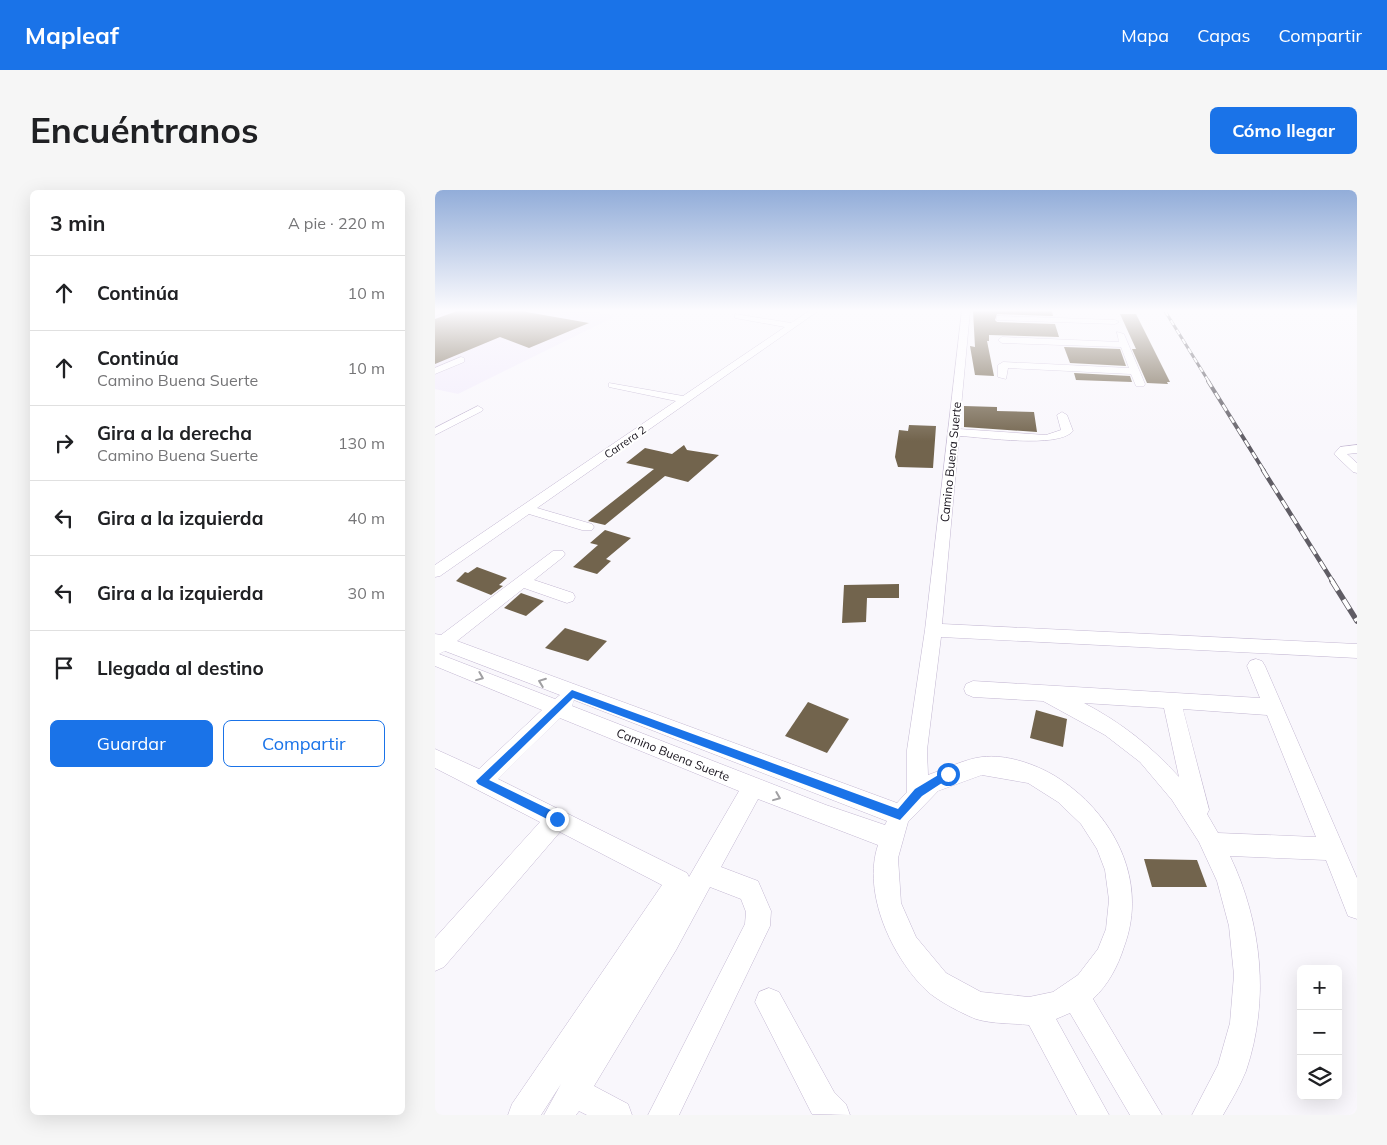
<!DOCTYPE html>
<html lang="es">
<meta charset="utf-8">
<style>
body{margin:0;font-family:Mulish,sans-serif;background:#f6f6f6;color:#202124}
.controls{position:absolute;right:15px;bottom:15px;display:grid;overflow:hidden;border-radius:8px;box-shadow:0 5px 20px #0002}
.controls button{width:45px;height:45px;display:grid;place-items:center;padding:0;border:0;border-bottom:1px solid #e0e0e0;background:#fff;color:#202124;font:25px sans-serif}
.stop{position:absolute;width:15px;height:15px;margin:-11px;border:4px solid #1a73e8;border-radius:50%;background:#fff}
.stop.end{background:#1a73e8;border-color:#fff;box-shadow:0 1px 5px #0008}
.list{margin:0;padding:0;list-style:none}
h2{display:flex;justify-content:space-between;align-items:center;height:65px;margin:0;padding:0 20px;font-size:21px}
h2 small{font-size:16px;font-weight:400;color:#757577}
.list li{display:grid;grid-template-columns:32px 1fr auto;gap:15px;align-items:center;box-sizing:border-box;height:75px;padding:0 20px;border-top:1px solid #e0e0e0}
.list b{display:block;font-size:19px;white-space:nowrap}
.list p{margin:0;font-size:16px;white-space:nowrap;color:#757577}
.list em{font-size:16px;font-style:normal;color:#757577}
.actions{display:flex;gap:10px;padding:15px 20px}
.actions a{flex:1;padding:11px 0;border:1px solid #1a73e8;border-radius:8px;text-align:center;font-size:18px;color:#1a73e8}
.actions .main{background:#1a73e8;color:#fff}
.icon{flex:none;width:28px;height:28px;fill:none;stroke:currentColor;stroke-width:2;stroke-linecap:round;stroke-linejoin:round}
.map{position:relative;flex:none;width:922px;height:925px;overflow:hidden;border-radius:8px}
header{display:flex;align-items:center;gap:30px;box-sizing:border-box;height:70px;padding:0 25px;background:#1a73e8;color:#fff}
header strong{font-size:24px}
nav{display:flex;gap:28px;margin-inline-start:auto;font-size:18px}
.intro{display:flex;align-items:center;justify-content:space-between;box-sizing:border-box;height:120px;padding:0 30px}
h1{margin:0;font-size:35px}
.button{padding:12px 22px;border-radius:8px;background:#1a73e8;color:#fff;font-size:18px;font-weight:700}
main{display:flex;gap:30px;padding:0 30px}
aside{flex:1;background:#fff;border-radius:8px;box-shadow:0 5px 20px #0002}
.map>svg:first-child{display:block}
.built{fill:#f3edfc}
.building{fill:#72644d}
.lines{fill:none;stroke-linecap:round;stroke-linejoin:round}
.minor-casing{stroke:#c3b7d2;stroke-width:1}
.minor{fill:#fff;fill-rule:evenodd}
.rail-far3-casing{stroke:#605d65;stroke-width:3}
.rail-far2-casing{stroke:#605d65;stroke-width:4}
.rail-far1-casing{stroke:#605d65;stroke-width:4.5}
.rail-casing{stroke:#605d65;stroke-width:5.5}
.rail-far3{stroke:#fff;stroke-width:2;stroke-dasharray:5.5;stroke-linecap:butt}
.rail-far2{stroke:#fff;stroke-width:2.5;stroke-dasharray:7;stroke-linecap:butt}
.rail-far1{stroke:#fff;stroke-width:3;stroke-dasharray:9;stroke-linecap:butt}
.rail{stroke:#fff;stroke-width:4;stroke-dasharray:11;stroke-linecap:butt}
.oneway{stroke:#a1a0a3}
.route{fill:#1a73e8}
.labels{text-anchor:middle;stroke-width:4;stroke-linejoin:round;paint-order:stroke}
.far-street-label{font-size:11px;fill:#15111a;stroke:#fff}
.street-label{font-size:12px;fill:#15111a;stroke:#fff}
</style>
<header>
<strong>Mapleaf</strong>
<nav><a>Mapa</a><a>Capas</a><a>Compartir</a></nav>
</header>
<div class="intro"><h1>Encuéntranos</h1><a class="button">Cómo llegar</a></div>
<main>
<aside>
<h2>3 min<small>A pie · 220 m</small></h2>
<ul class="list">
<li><svg class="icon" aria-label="ahead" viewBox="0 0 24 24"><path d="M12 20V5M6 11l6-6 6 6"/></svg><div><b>Continúa</b></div><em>10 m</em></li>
<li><svg class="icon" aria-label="ahead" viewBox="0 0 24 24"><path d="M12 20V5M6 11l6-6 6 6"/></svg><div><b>Continúa</b><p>Camino Buena Suerte</p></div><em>10 m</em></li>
<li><svg class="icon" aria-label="right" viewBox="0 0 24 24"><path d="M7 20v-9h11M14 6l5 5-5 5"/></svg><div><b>Gira a la derecha</b><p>Camino Buena Suerte</p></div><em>130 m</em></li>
<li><svg class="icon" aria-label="left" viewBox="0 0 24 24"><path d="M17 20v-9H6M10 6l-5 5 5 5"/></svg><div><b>Gira a la izquierda</b></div><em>40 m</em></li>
<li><svg class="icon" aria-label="left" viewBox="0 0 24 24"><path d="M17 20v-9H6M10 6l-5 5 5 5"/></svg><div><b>Gira a la izquierda</b></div><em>30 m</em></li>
<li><svg class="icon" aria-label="arrive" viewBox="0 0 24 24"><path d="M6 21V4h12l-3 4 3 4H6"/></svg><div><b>Llegada al destino</b></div></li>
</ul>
<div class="actions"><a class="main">Guardar</a><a>Compartir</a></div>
</aside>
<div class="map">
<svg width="922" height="925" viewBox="0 0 922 925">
<rect width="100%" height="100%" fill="#f9f7fc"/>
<polygon class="built" points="0,121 158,121 181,126 23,204 0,199"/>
<g class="building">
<polygon points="22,121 86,121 154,133 94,158 65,147 0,174 0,129"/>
<polygon points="538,121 617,121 618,126 562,124 560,130 562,132 620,134 624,147 554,145 554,151 552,151 559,186 540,185 535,156 540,157"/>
<polygon points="685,124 701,124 735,192 732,192 733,194 712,193 697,159 701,159"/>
<polygon points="629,157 685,159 691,176 635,173"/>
<polygon points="639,183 695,186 697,192 641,190"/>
<polygon points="529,216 562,217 562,221 599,222 602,242 529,237"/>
<polygon points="474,235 501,236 498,278 463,277 460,267 464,240 473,241"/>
<polygon points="249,255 252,260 284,265 253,292 230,286 170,335 153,331 219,279 191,273 210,258 237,264"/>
<polygon points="170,340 196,348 171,369 176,371 162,384 138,377 163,355 155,353"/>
<polygon points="42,377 72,388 64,395 68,396 56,405 21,391 30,382 33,383"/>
<polygon points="464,394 464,408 432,408 431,432 407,433 409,395"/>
<polygon points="86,403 109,411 91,426 69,418"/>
<polygon points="130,438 172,451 153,471 110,458"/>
<polygon points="373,512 414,529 392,563 350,546"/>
<polygon points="601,520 632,529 628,557 595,548"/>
<polygon points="709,669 762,670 772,697 717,697"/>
</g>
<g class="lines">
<defs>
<g id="minor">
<polygon points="0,121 12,121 0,126"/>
<polygon points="374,121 383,121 102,318 157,334 159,337 157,340 147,340 94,324 5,386 0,387 0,375 241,211 174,197 174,193 248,206 350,137 300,128 300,124 356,133"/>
<path d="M 527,121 L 535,121 L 524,239 L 611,245 L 626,240 L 622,225 L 627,222 L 632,225 L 638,241 C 623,259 548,247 524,246 L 507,434 L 922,454 L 922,468 L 506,447 L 492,560 L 493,585 C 510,579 530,569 547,567 C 571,564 600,574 620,586 C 678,622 714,690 689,757 C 683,776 673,795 658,809 L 727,925 L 695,925 L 635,823 L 621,829 L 674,925 L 642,925 L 594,835 C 577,833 557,834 541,829 C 528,824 501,810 491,800 C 457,767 427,703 443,655 L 323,609 L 286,677 L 323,691 L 336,721 L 335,736 L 244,925 L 213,925 L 310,734 L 311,722 L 306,709 L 275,697 L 241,760 L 159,896 L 193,914 L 197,925 L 152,925 L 144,921 L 141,925 L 109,925 L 126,894 L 106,925 L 73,925 L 77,914 L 227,695 L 125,642 L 9,777 L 0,781 L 0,748 L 105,632 L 0,578 L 0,559 L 44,579 L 107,520 L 0,476 L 0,444 L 6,445 L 118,361 L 128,361 L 130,364 L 128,367 L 99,390 L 138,403 L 140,407 L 138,411 L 132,413 L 89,398 L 22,451 L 462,613 L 472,602 L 472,560 L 490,440 ZM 10,461 L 125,505 L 120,509 L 4,464 ZM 139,510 L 452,631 L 450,635 L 391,615 L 137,516 ZM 125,528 L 304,601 L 254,687 L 252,683 L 63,589 ZM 547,585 L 593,593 L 623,612 L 646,634 L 662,659 L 670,680 L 674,710 L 671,739 L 663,759 L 643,785 L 618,802 L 594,807 L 546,802 L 511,783 L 481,747 L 466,713 L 463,668 L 473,632 L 503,601 Z"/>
<polygon points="565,126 680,130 684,132 680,134 562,130 562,126"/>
<polygon points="682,142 689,144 710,194 709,196 701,196 696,184 573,178 571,189 563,187 563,175 568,172 694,178 686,157 567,153 563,150 567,147 684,152"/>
<polygon points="26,167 29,168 29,172 0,184 0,178"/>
<polygon points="43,216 48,219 47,221 0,245 0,238"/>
<polygon points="922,255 922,263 912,264 922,273 922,283 918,282 899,264 905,257"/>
<path d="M 821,469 L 827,471 L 830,476 L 922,688 L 922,729 L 913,726 L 891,670 L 795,666 C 827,733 835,810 811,881 C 805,896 796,911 788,925 L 757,925 L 783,875 L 795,833 L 799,785 L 794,736 L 782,691 L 764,652 L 737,610 L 705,572 L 670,545 L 608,511 L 538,507 L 531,504 L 529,499 L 531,494 L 538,491 L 825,508 L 812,476 L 815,471 ZM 649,513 L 729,518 L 744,587 C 716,556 687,533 649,513 ZM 748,519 L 832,525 L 881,647 L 783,643 L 772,624 L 774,620 Z"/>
<polygon points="334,798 344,802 399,902 411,914 415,925 377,924 320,812 324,802"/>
</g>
</defs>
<use href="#minor" class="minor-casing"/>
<use href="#minor" class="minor"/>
<defs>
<polyline id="rail-far3" points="730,121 774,192"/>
<polyline id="rail-far2" points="773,191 829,281"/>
<polyline id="rail-far1" points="828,280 898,392"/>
<polyline id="rail" points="897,391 922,431"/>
</defs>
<use href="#rail-far3" class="rail-far3-casing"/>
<use href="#rail-far2" class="rail-far2-casing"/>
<use href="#rail-far1" class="rail-far1-casing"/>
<use href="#rail" class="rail-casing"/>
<use href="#rail-far3" class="rail-far3"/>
<use href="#rail-far2" class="rail-far2"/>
<use href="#rail-far1" class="rail-far1"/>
<use href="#rail" class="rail"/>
</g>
<defs><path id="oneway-chevron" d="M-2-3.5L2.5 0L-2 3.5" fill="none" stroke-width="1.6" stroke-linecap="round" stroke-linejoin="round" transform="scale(1.25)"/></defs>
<g class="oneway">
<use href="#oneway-chevron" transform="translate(45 487) rotate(22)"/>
<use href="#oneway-chevron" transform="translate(107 492) rotate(-159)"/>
<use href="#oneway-chevron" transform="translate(342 607) rotate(22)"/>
</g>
<linearGradient id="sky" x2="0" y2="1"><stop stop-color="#92add9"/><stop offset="0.48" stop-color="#fcfbfe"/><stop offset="1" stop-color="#fcfbfe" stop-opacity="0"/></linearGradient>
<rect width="922" height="251" fill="url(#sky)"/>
<polygon class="route" points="137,500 463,619 480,599 510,581 513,580 518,584 516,587 487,606 465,630 138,508 54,590 126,625 126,632 122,634 43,594 41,591"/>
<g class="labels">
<g class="far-street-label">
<text transform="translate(190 252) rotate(-35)" y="4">Carrera 2</text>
</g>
<g class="street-label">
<text transform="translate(516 272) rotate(-84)" y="4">Camino Buena Suerte</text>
<text transform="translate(238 565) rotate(22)" y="4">Camino Buena Suerte</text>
</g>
</g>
</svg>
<div class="controls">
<button>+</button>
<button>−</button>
<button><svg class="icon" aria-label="layers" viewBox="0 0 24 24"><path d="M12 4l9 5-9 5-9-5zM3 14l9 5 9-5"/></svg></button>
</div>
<div class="stop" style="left:513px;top:584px"></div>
<div class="stop end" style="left:122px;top:629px"></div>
</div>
</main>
